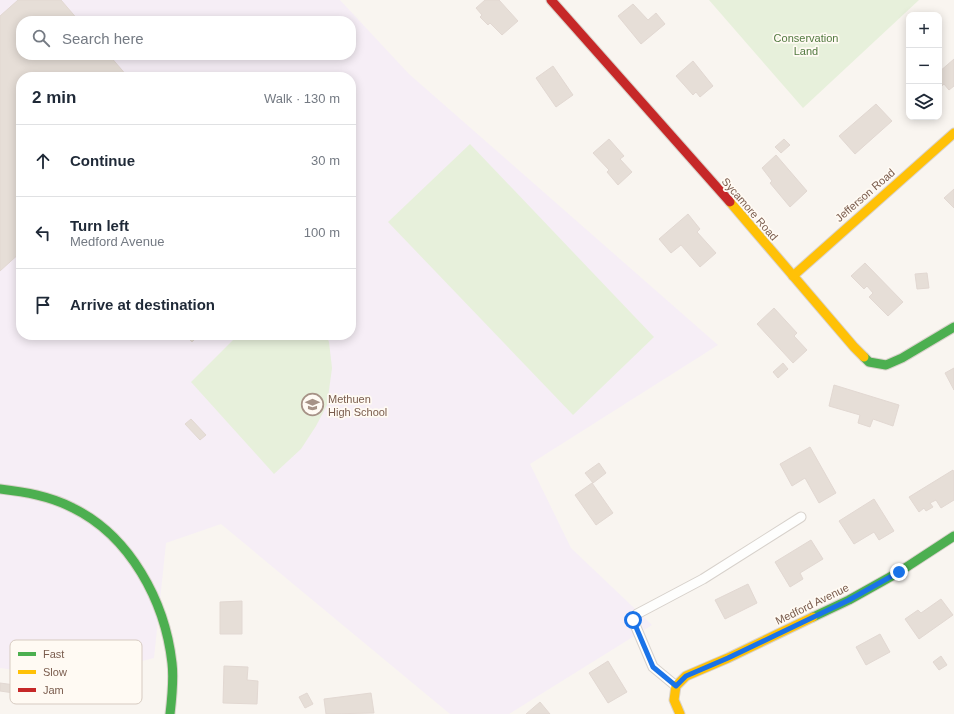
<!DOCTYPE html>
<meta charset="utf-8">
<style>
body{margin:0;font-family:Arial,sans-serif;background:#f2f2f3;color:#1f2937}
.controls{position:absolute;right:12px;top:12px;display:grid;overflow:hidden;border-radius:8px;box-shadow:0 2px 10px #0003}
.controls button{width:36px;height:36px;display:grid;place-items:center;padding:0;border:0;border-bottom:1px solid #e0e1e3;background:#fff;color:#1f2937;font:20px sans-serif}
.stop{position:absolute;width:12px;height:12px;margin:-9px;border:3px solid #1a73e8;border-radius:50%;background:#fff}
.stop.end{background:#1a73e8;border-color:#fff;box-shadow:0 1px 4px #0008}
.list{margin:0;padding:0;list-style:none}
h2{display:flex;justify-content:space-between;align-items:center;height:52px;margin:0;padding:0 16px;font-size:17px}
h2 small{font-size:13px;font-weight:400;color:#747a83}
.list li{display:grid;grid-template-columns:26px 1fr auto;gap:12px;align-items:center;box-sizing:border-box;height:72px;padding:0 16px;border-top:1px solid #e0e1e3}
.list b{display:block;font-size:15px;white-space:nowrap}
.list p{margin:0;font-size:13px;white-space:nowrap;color:#747a83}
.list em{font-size:13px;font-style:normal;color:#747a83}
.icon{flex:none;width:22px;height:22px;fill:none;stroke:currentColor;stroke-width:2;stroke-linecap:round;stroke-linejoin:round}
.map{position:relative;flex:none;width:954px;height:714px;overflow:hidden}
.search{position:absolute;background:#fff;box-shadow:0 2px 10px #0003;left:16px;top:16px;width:340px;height:44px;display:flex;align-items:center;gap:10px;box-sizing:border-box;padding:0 14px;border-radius:16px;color:#747a83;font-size:15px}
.panel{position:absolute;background:#fff;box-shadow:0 2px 10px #0003;left:16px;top:72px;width:340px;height:268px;border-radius:16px}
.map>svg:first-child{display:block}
.education{fill:#f6eef6;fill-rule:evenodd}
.green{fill:#e7f0db}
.building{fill:#e6ded7;stroke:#e2d8d2}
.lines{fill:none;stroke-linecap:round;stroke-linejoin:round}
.lane-casing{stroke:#d7d1cb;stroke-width:11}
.fast-casing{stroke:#d9d2cb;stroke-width:11}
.slow-casing{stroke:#d9d2cb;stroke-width:11}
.jam-casing{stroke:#d9d2cb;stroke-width:11}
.lane{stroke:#fefefd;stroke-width:9}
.fast{stroke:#4caf50;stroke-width:9}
.slow{stroke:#ffc107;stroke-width:9}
.jam{stroke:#c62828;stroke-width:9}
.route{stroke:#1a73e8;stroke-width:5}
.labels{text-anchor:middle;stroke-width:3.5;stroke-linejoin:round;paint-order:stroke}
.park-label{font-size:11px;fill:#537a41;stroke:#fffaf3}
.street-label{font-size:11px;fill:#7a5c4d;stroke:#fffaf3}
.poi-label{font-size:11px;fill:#7a5c4d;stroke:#fffaf3;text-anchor:start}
.key{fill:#fffaf3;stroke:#d7cbc1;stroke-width:1}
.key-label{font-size:11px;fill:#7a5c4d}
</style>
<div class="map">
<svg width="954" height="714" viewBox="0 0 954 714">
<rect width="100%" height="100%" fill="#f9f5f0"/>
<path class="education" d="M 0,0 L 340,0 L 409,74 L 718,345 L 530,464 L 571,548 L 652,625 L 509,714 L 450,714 L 221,524 L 166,543 L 154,658 L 76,678 L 0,668 ZM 21,21 L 351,21 L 351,55 L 21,55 ZM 21,77 L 351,77 L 351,335 L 21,335 Z"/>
<g class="green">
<polygon points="709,0 919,0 803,108"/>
<polygon points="470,144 654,337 573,415 388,222"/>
<polygon points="238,335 326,335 329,342 332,368 327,405 316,426 301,449 274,474 191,382"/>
</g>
<g class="building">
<polygon points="18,0 61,0 79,21 21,21 21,55 109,55 128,77 21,77 21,252 0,271 0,16"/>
<polygon points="485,0 499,0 518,21 502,35 490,23 488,25 480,17 482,15 476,8"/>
<polygon points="633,4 648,20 656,13 665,24 641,44 618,16"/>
<polygon points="954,59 954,86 949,90 944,84 939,88 939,72"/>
<polygon points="693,61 713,86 700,97 696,92 693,95 676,76"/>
<polygon points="553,66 573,95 556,107 536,78"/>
<polygon points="876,104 892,121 855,154 839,136"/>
<polygon points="609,139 624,156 620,159 632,172 618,185 607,172 609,170 593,153"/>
<polygon points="784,139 790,145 781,153 775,147"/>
<polygon points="776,155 807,191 790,207 770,183 772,181 762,168"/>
<polygon points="954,189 954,208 944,198"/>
<polygon points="688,214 700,229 697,232 716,253 700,267 681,245 671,253 659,239"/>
<polygon points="865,263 903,302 888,316 869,297 873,293 867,286 864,289 851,276"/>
<polygon points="927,273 929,288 917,289 915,274"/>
<polygon points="774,308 797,333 794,336 807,350 793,363 757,324"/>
<polygon points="189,335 199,335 192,342 187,337"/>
<polygon points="783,363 788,369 778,378 773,372"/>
<polygon points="954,368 954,390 945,373"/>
<polygon points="834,385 899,405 893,426 873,419 870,427 858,423 860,415 829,406"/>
<polygon points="191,419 206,435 200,440 185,424"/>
<polygon points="810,447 836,493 819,503 805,478 792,486 780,464"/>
<polygon points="599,463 606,473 593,483 585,473"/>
<polygon points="953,470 954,472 954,500 941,508 936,500 930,503 933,507 926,511 924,508 919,512 909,497"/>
<polygon points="592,483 613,513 596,525 575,495"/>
<polygon points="874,499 894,531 879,540 874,532 854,544 839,521"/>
<polygon points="811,540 823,559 800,573 803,579 790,587 775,562"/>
<polygon points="748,584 757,603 725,619 715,600"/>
<polygon points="941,599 953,615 919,639 905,619 918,610 921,613"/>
<polygon points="242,601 242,634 220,634 220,602"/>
<polygon points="880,634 890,652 866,665 856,647"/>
<polygon points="941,656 947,665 939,670 933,662"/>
<polygon points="608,661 627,692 608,703 589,673"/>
<polygon points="224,666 248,667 247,680 258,681 257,704 223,703"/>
<polygon points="0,683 15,685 14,693 0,691"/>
<polygon points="307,693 313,704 305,708 299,697"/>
<polygon points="371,693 374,713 326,714 324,699"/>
<polygon points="540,702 550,714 526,714"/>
</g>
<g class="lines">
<defs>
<polyline id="lane" points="676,686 653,667 633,620 637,614 703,579 801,517"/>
<g id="fast">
<polyline points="864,357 869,362 886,365 902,358 954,327"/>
<path d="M 0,489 C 25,492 50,496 73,508 C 130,536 165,601 172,663 C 174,679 172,697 170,714"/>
<polyline points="813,617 849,600 899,572 954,536"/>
</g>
<g id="slow">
<polyline points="730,202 854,347 864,357"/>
<polyline points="793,276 954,133"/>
<polyline points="680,714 674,700 676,686 686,676 728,658 813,617"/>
</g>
<polyline id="jam" points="551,0 730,202"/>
</defs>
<use href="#lane" class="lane-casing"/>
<use href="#fast" class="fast-casing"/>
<use href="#slow" class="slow-casing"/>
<use href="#jam" class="jam-casing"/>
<use href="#lane" class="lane"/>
<use href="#fast" class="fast"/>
<use href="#slow" class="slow"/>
<use href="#jam" class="jam"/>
</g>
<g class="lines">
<polyline class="route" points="633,620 653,667 676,686 686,676 728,658 849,600 899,572"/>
</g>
<defs>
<symbol id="school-ring" viewBox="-11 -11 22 22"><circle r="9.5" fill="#fffaf3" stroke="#a69286" stroke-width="1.5"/><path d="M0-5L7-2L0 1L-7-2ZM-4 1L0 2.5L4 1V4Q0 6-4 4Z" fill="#a69286"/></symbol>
</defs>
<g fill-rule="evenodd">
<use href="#school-ring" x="300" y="392" width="25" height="25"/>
</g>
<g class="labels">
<g class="park-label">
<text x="806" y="42">Conservation<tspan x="806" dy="13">Land</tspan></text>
</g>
<g class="street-label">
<text transform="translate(865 195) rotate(-41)" y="4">Jefferson Road</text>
<text transform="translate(750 209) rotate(49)" y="4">Sycamore Road</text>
<text transform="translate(812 604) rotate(-26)" y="4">Medford Avenue</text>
</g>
<g class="poi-label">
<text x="328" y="403">Methuen<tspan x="328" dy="13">High School</tspan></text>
</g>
</g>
<rect x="10" y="640" width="132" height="64" rx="6" class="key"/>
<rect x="18" y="652" width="18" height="4" fill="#4caf50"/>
<rect x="18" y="670" width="18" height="4" fill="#ffc107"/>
<rect x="18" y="688" width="18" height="4" fill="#c62828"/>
<g class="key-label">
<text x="43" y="658">Fast</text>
<text x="43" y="676">Slow</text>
<text x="43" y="694">Jam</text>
</g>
</svg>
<div class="controls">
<button>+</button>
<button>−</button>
<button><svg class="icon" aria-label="layers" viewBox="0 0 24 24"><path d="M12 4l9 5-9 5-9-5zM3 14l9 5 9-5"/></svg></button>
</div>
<div class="stop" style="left:633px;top:620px"></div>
<div class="stop end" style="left:899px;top:572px"></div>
<div class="search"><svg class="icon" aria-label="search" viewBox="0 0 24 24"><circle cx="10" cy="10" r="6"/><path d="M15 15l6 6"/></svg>Search here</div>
<section class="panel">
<h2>2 min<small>Walk · 130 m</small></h2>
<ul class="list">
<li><svg class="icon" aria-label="ahead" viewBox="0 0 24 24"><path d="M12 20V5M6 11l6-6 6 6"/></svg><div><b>Continue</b></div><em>30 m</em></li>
<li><svg class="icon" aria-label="left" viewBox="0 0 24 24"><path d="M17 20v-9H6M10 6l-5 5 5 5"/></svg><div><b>Turn left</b><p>Medford Avenue</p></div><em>100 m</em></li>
<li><svg class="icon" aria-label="arrive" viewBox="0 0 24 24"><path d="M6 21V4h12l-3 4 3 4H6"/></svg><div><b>Arrive at destination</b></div></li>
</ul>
</section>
</div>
